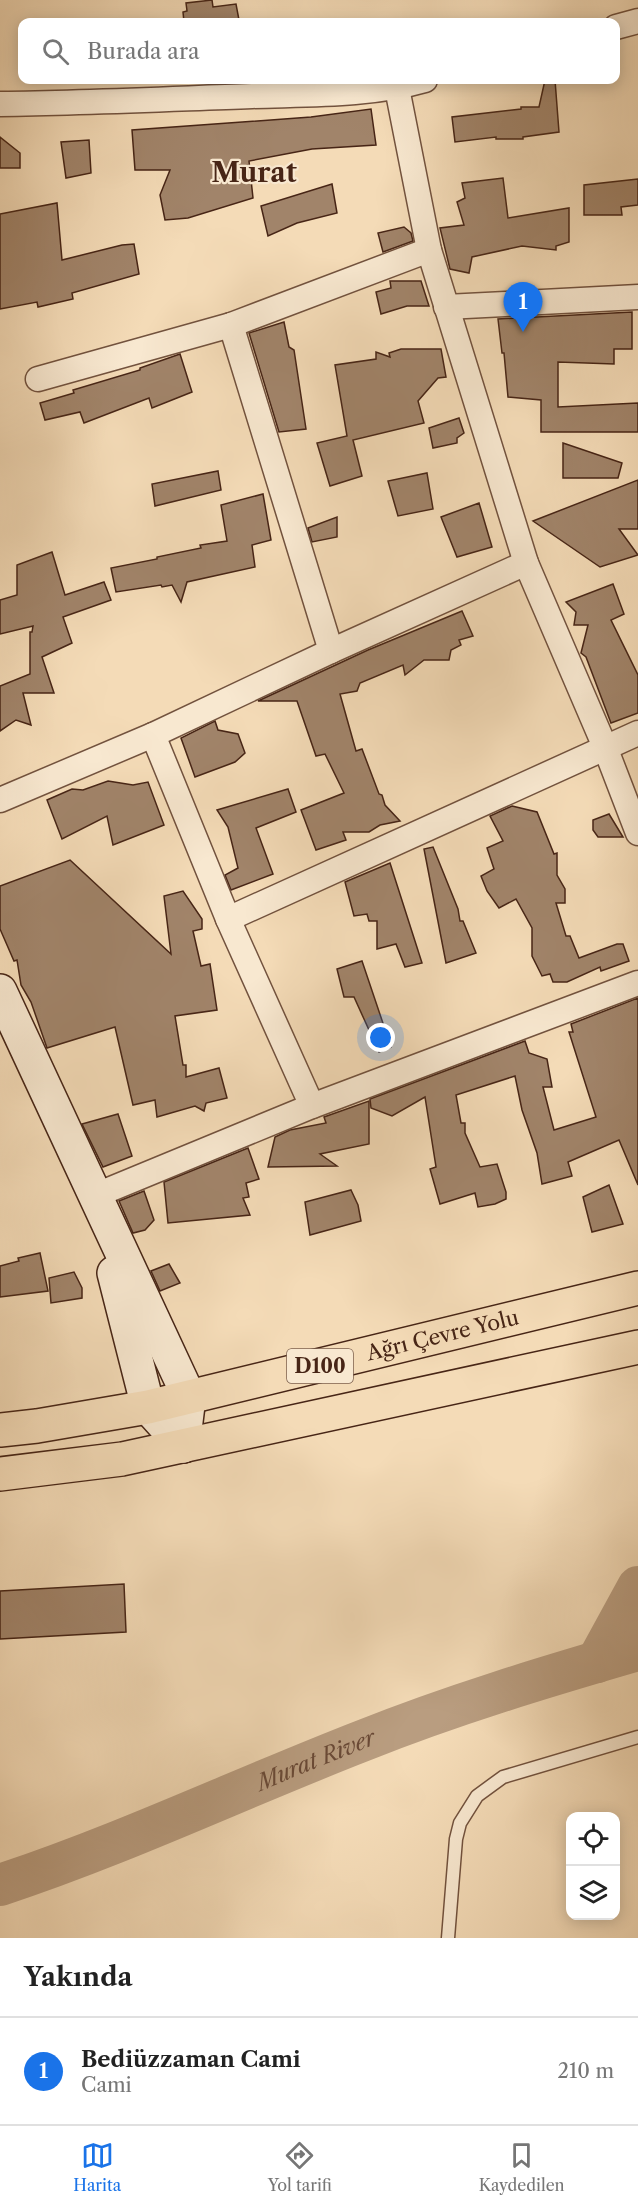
<!DOCTYPE html>
<html lang="tr">
<meta charset="utf-8">
<style>
body{margin:0;font-family:"Libre Caslon Text",serif;background:#f6f6f6;color:#222}
.controls{position:absolute;right:18px;bottom:18px;display:grid;overflow:hidden;border-radius:12px;box-shadow:0 3px 15px #0003}
.controls button{width:54px;height:54px;display:grid;place-items:center;padding:0;border:0;border-bottom:2px solid #e0e0e0;background:#fff;color:#222;font:30px sans-serif}
.you{position:absolute;left:381px;top:1038px;width:21px;height:21px;margin:-15px;border:4px solid #fff;border-radius:50%;background:#1a73e8;box-shadow:0 0 0 9px #1a73e833}
.badge{display:grid;place-items:center;width:39px;height:39px;border-radius:50%;background:#1a73e8;color:#fff;font-size:20px;font-weight:700}
.pin{position:absolute;translate:-50% -50px;filter:drop-shadow(0 2px 3px #0008)}
.pin::after{content:'';position:absolute;top:32px;width:21px;height:18px;background:inherit;clip-path:polygon(0 0,100% 0,50% 100%)}
.list{margin:0;padding:0;list-style:none}
h2{display:flex;justify-content:space-between;align-items:center;height:78px;margin:0;padding:0 24px;font-size:26px}
h2 small{font-size:20px;font-weight:400;color:#767676}
.list li{display:grid;grid-template-columns:39px 1fr auto;gap:18px;align-items:center;box-sizing:border-box;height:108px;padding:0 24px;border-top:2px solid #e0e0e0}
.list b{display:block;font-size:22px;white-space:nowrap}
.list p{margin:0;font-size:20px;white-space:nowrap;color:#767676}
.list em{font-size:20px;font-style:normal;color:#767676}
.icon{flex:none;width:33px;height:33px;fill:none;stroke:currentColor;stroke-width:2;stroke-linecap:round;stroke-linejoin:round}
.map{position:relative;flex:none;width:638px;height:1938px;overflow:hidden}
.search{position:absolute;background:#fff;box-shadow:0 3px 15px #0003;left:18px;right:18px;top:18px;height:66px;display:flex;align-items:center;gap:15px;box-sizing:border-box;padding:0 21px;border-radius:12px;color:#767676;font-size:22px}
.sheet{height:186px;background:#fff}
nav{display:flex;justify-content:space-around;align-items:center;box-sizing:border-box;height:84px;border-top:2px solid #e0e0e0;background:#fff;font-size:16px;color:#767676}
nav a{display:grid;justify-items:center;gap:3px}
nav .on{color:#1a73e8}
.map>svg:first-child{display:block}
.lines{fill:none;stroke-linecap:round;stroke-linejoin:round}
.river{stroke:#b99d80;stroke-width:42}
.building{fill:#a1846a;stroke:#472516;stroke-width:1.5}
.lane-casing{stroke:#72523e;stroke-width:15}
.street-casing{stroke:#72523e;stroke-width:27}
.secondary-casing{stroke:#472516;stroke-width:36}
.highway-casing{stroke:#472516;stroke-width:36}
.lane{stroke:#f8e8d0;stroke-width:12}
.street{stroke:#f8e8d0;stroke-width:24}
.secondary{stroke:#f8e8d0;stroke-width:33}
.highway{stroke:#f4dbb7;stroke-width:33}
.labels{text-anchor:middle;stroke-width:4.5;stroke-linejoin:round;paint-order:stroke}
.shield{fill:#f8e8d0;stroke:#7c604e;stroke-width:1.5}
.shield-label{font-size:20px;font-weight:bold;fill:#472516}
.street-label{font-size:21px;fill:#472516;stroke:#f8e8d0}
.water-label{font-size:22px;font-style:italic;fill:#694936;stroke:#f8e8d0}
.district-label{font-size:27px;font-weight:bold;fill:#472516;stroke:#f8e8d0}
</style>
<div class="map">
<svg width="638" height="1938" viewBox="0 0 638 1938">
<rect width="100%" height="100%" fill="#f4dbb7"/>
<filter id="stains"><feTurbulence type="fractalNoise" baseFrequency=".00333" numOctaves="4"/><feColorMatrix values="0 0 0 0 .2 0 0 0 0 .09 0 0 0 0 .02 0 0 0 .5 -.17"/></filter>
<radialGradient id="worn" r=".72"><stop offset=".6" stop-color="#630" stop-opacity="0"/><stop offset="1" stop-color="#630" stop-opacity=".3"/></radialGradient>
<g class="lines">
<g class="river">
<polyline points="597,1662 638,1587"/>
<path id="s1" d="M 0,1885 C 124,1844 241,1788 362,1741 C 452,1705 545,1677 638,1650"/>
</g>
</g>
<g class="building">
<polygon points="212,0 213,7 236,4 239,20 229,22 184,22 183,12 187,11 186,3"/>
<polygon points="545,80 555,80 559,132 523,137 523,139 496,139 496,137 455,142 452,117 521,109 521,107 539,107"/>
<polygon points="371,109 376,145 312,149 249,161 253,198 188,218 165,220 160,195 170,170 135,170 132,130 311,117"/>
<polygon points="0,137 20,153 20,168 0,168"/>
<polygon points="89,140 91,173 66,178 61,142"/>
<polygon points="503,178 508,218 569,208 569,242 556,246 556,250 522,246 472,257 469,273 450,269 440,228 464,225 457,202 465,198 462,183"/>
<polygon points="638,179 638,205 621,207 622,215 584,215 584,185"/>
<polygon points="332,184 337,213 297,223 268,236 261,206"/>
<polygon points="57,203 62,260 122,245 134,244 139,274 72,293 73,299 38,307 37,302 0,309 0,214"/>
<polygon points="404,227 411,233 413,241 383,252 378,233"/>
<polygon points="390,281 421,281 429,306 407,306 381,314 376,292 391,288"/>
<polygon points="632,312 632,349 614,349 614,364 558,362 558,407 638,403 638,432 541,432 541,400 508,397 504,353 502,353 498,319"/>
<polygon points="284,322 289,347 294,350 306,429 279,432 249,333"/>
<polygon points="401,349 441,349 446,377 438,378 418,401 424,423 353,440 362,476 330,486 317,443 347,436 335,365 376,359 376,352 390,357 389,353"/>
<polygon points="180,354 192,392 152,408 149,398 84,423 80,412 45,420 40,403 74,393 73,390 140,370 140,368"/>
<polygon points="459,418 464,433 457,438 457,443 433,448 429,428"/>
<polygon points="563,443 622,463 618,478 563,478"/>
<polygon points="218,471 221,490 155,506 152,484"/>
<polygon points="427,473 433,509 398,516 388,481"/>
<polygon points="638,480 638,529 619,529 638,555 600,567 533,521"/>
<polygon points="263,494 271,540 252,545 255,567 187,582 181,602 172,585 162,587 161,585 116,592 111,568 157,559 157,557 201,548 200,545 227,541 221,505"/>
<polygon points="479,503 492,547 457,557 441,517"/>
<polygon points="337,517 337,537 312,542 308,528"/>
<polygon points="52,552 65,595 104,582 111,600 63,617 72,643 42,657 54,693 23,693 31,725 16,720 0,731 0,686 30,674 30,632 32,632 33,626 0,634 0,600 17,595 17,565"/>
<polygon points="613,584 624,614 611,620 638,675 638,713 611,723 586,657 581,653 588,625 574,625 576,612 566,602"/>
<polygon points="462,611 473,636 459,640 461,645 451,650 449,660 424,660 405,675 403,665 360,683 357,691 340,694 356,751 362,749 379,794 382,795 385,805 400,821 380,825 369,832 343,832 346,840 316,850 301,810 344,793 325,754 316,756 297,701 258,701 368,650"/>
<polygon points="215,721 218,730 238,734 245,753 235,762 195,777 181,738"/>
<polygon points="108,781 133,785 148,782 164,825 113,845 107,816 62,839 47,800 72,789 83,790"/>
<polygon points="288,789 296,812 256,828 273,874 231,890 225,875 238,868 228,827 217,810"/>
<polygon points="512,806 537,812 554,854 557,853 557,875 565,889 565,903 556,903 566,936 570,936 579,958 617,944 623,944 629,961 601,971 600,967 567,982 553,982 550,974 542,976 532,956 532,928 516,899 499,908 487,891 481,876 494,869 487,848 503,841 490,816"/>
<polygon points="609,814 623,837 598,837 593,830 593,820"/>
<polygon points="433,847 458,909 460,921 463,921 476,953 446,963 424,849"/>
<polygon points="70,860 171,954 164,896 183,891 202,919 202,929 193,931 201,966 210,964 217,1010 175,1016 183,1065 186,1065 186,1077 219,1068 227,1098 206,1103 204,1111 195,1106 157,1117 155,1100 133,1105 115,1027 47,1048 31,1002 21,985 17,960 14,961 0,929 0,886"/>
<polygon points="390,863 422,963 405,967 396,944 377,949 377,921 369,921 367,914 354,916 345,882"/>
<polygon points="362,961 391,1047 379,1052 354,997 344,997 337,969"/>
<polygon points="638,998 638,1185 619,1140 568,1162 572,1176 542,1184 537,1153 522,1110 515,1076 456,1095 461,1123 465,1123 465,1133 480,1167 497,1164 506,1192 506,1199 495,1204 478,1207 475,1193 440,1204 430,1169 436,1167 425,1097 392,1116 371,1108 370,1099 525,1041 529,1053 547,1059 552,1087 543,1087 554,1130 596,1117 569,1032 573,1032 571,1024"/>
<polygon points="369,1101 369,1144 320,1154 337,1166 268,1167 275,1137 290,1130 326,1123 324,1117"/>
<polygon points="118,1114 132,1156 103,1167 82,1124"/>
<polygon points="248,1148 259,1179 246,1183 249,1197 243,1198 250,1215 168,1223 164,1182"/>
<polygon points="609,1185 623,1224 592,1232 583,1197"/>
<polygon points="351,1190 358,1205 361,1221 310,1235 305,1202"/>
<polygon points="144,1191 154,1220 145,1230 133,1233 119,1201"/>
<polygon points="40,1253 48,1291 0,1297 0,1266 19,1261 18,1258"/>
<polygon points="169,1264 180,1283 160,1291 151,1271"/>
<polygon points="74,1272 82,1288 82,1298 51,1303 49,1278"/>
<polygon points="124,1584 126,1632 0,1639 0,1591"/>
</g>
<g class="lines">
<defs>
<polyline id="lane" points="448,1938 456,1839 460,1823 477,1796 503,1777 638,1737"/>
<g id="street">
<polyline points="616,27 638,21"/>
<polyline points="397,88 429,250 526,563 605,747 638,833"/>
<path d="M 0,104 C 84,103 168,99 252,96 C 309,94 369,96 425,80"/>
<polyline points="446,307 638,297"/>
<polyline points="231,325 331,651"/>
<polyline points="38,379 231,325 429,250"/>
<polyline points="153,735 228,919 312,1106"/>
<polyline points="0,800 153,735 331,651 526,563"/>
<polyline points="228,919 638,733"/>
<polyline points="94,1196 312,1106 638,983"/>
</g>
<g id="secondary">
<polyline points="0,991 189,1397 183,1446"/>
<polyline points="114,1273 148,1407 183,1446"/>
</g>
<g id="highway">
<path id="s2" d="M 0,1430 L 37,1426 L 148,1407 L 638,1288"/>
<polyline points="0,1474 122,1459 638,1347"/>
</g>
</defs>
<use href="#lane" class="lane-casing"/>
<use href="#street" class="street-casing"/>
<use href="#secondary" class="secondary-casing"/>
<use href="#highway" class="highway-casing"/>
<use href="#lane" class="lane"/>
<use href="#street" class="street"/>
<use href="#secondary" class="secondary"/>
<use href="#highway" class="highway"/>
</g>
<g class="labels">
<rect class="shield" x="287" y="1349" width="66" height="34" rx="4.5"/>
<g class="shield-label">
<text x="320" y="1373">D100</text>
</g>
<g class="street-label">
<text dy="7" stroke="none"><textPath href="#s2" startOffset="453">Ağrı Çevre Yolu</textPath></text>
</g>
<g class="water-label">
<text dy="8" stroke="none"><textPath href="#s1" startOffset="340">Murat River</textPath></text>
</g>
<g class="district-label">
<text x="254" y="182">Murat</text>
</g>
</g>
<rect width="100%" height="100%" filter="url(#stains)"/>
<rect width="100%" height="100%" fill="url(#worn)"/>
</svg>
<div class="controls">
<button><svg class="icon" aria-label="locate" viewBox="0 0 24 24"><circle cx="12" cy="12" r="6"/><path d="M12 2v4M12 18v4M2 12h4M18 12h4"/></svg></button>
<button><svg class="icon" aria-label="layers" viewBox="0 0 24 24"><path d="M12 4l9 5-9 5-9-5zM3 14l9 5 9-5"/></svg></button>
</div>
<div class="you"></div>
<div class="pin badge" style="left:523px;top:332px">1</div>
<div class="search"><svg class="icon" aria-label="search" viewBox="0 0 24 24"><circle cx="10" cy="10" r="6"/><path d="M15 15l6 6"/></svg>Burada ara</div>
</div>
<section class="sheet">
<h2>Yakında<small></small></h2>
<ul class="list">
<li><span class="badge">1</span><div><b>Bediüzzaman Cami</b><p>Cami</p></div><em>210 m</em></li>
</ul>
</section>
<nav>
<a class="on"><svg class="icon" aria-label="map" viewBox="0 0 24 24"><path d="M3 6l6-2 6 2 6-2v14l-6 2-6-2-6 2zM9 4v14M15 6v14"/></svg>Harita</a>
<a><svg class="icon" aria-label="directions" viewBox="0 0 24 24"><path d="M12 3l9 9-9 9-9-9zM9 14v-3h6M13 9l2 2-2 2"/></svg>Yol tarifi</a>
<a><svg class="icon" aria-label="saved" viewBox="0 0 24 24"><path d="M7 4h10v16l-5-4-5 4z"/></svg>Kaydedilen</a>
</nav>
